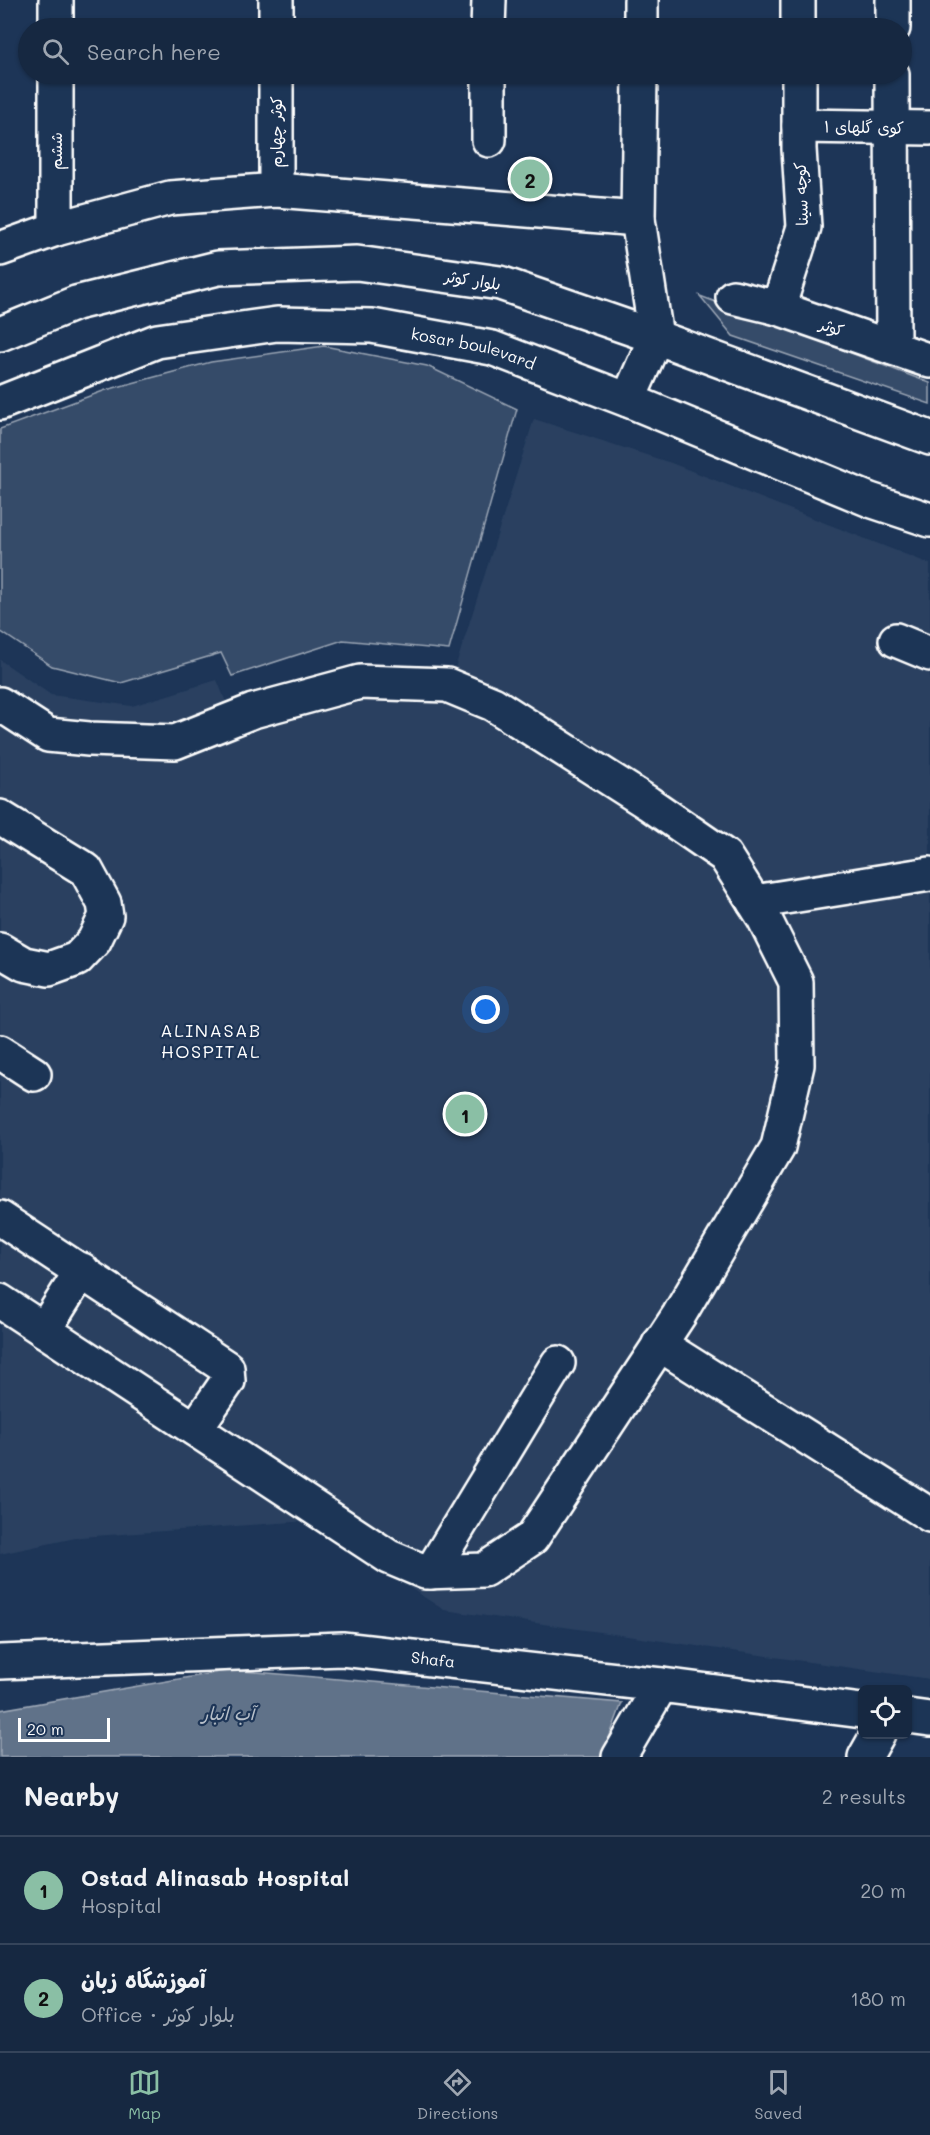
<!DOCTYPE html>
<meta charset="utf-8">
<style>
body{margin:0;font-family:Mali,"Playpen Sans Arabic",sans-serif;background:#23344c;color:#f1f3f6}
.controls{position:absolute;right:18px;bottom:18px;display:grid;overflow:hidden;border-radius:9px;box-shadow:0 2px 4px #0004}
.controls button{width:54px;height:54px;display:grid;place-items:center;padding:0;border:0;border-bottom:2px solid #35445a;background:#162841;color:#f1f3f6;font:30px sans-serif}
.scale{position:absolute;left:18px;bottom:15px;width:92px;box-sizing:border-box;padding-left:6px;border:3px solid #fff;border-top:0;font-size:16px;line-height:21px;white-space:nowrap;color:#fff;-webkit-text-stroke:4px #1d3557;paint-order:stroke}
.you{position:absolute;left:486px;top:1010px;width:21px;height:21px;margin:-15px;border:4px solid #fff;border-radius:50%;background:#1a73e8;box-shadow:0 0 0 9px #1a73e833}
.badge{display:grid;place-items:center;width:39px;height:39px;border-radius:50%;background:#8abfa5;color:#111;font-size:20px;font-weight:700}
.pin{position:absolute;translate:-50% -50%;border:3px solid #fff;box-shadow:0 2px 6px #0006}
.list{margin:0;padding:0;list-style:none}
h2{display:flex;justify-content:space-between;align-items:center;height:78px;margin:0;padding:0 24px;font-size:26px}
h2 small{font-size:20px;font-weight:400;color:#9ea6b1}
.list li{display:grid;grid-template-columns:39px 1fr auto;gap:18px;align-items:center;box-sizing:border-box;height:108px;padding:0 24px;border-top:2px solid #35445a}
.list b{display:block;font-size:22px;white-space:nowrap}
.list p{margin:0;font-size:20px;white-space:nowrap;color:#9ea6b1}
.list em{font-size:20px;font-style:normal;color:#9ea6b1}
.icon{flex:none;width:33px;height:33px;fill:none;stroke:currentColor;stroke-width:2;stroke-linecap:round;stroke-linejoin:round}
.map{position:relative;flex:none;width:930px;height:1757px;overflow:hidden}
.search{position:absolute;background:#162841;box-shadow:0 2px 4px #0004;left:18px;right:18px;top:18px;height:66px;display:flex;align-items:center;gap:15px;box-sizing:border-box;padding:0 21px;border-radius:33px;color:#9ea6b1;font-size:22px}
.sheet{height:294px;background:#162841}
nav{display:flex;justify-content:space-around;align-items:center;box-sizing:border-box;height:84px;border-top:2px solid #35445a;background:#162841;font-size:16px;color:#9ea6b1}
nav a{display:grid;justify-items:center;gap:3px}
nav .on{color:#8abfa5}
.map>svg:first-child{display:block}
.built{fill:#2a4161}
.green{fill:#364b69;stroke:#9aa5b4;stroke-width:1.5}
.water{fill:#617289;stroke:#a0aab8;stroke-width:1.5}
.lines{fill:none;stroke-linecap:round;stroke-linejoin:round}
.street-casing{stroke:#fff;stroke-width:38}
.secondary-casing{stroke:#fff;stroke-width:38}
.primary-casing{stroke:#fff;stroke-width:38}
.street{stroke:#1d3557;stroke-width:33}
.secondary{stroke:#1d3557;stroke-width:33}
.primary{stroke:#1d3557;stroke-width:33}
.labels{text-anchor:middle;stroke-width:4.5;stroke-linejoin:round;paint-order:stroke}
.street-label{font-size:16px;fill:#fff;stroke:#1d3557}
.neighbourhood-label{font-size:18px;letter-spacing:1.5px;fill:#fff;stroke:#1d3557}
.water-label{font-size:18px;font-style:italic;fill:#b8c0ca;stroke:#1d3557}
</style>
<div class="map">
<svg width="930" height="1757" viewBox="0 0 930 1757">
<rect width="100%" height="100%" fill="#1d3557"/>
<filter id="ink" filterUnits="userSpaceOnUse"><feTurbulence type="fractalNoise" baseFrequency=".0167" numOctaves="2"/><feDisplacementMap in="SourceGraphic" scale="12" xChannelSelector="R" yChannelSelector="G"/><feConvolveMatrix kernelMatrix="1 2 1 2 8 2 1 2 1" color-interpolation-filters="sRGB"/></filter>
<g filter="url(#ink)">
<polygon class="built" points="534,419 671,463 930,564 930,1679 444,1610 307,1521 80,1537 0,1554 0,660 51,695 132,706 217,680 228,707 324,672 405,669 452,678"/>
<g class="green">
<polygon points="700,296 930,383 930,404 733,336"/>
<polygon points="324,346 427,366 517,409 449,650 343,640 232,676 221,653 121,683 52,666 0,631 0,429 106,390 211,362"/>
</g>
<polygon class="water" points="231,1670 622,1703 602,1757 0,1757 0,1710"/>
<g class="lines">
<defs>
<g id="street">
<polyline points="276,0 276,28"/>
<polyline points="798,0 798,28"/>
<polyline points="56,28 56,0"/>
<polyline points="488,28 489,0"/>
<polyline points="893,28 893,0"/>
<polyline points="56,74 56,229"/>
<polyline points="489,74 489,140"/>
<polyline points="892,74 893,348"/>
<polyline points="799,126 930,128"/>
<polyline points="276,190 276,74"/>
<polyline points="733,297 778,308 930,361"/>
<polyline points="778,308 804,227 799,149 799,74"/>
<polyline points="896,640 930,654"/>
<polyline points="0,704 48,735 89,739 175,742 253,711 360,682 447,685 493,704 648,803 725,856 764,918 796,982 797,1065 778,1147 679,1315 532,1538 484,1570 425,1572 389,1557 0,1301"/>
<polyline points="0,817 86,870 104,903 106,916 94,941 77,959 49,969 24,964 0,950"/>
<polyline points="754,902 930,874"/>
<polyline points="0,1052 34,1074"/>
<polyline points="0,1218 227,1368 228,1381 195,1429"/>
<polyline points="44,1330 82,1270"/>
<polyline points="659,1344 930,1515"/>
<polyline points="431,1572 558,1363"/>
<polyline points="619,1757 661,1685"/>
<polyline points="865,1757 878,1734"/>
</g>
<g id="secondary">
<polyline points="641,28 641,0"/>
<polyline points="640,74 638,219 656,337"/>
<polyline points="0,249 56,229 170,198 276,190 638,219"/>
<path id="s1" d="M 0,1662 L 342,1649 L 661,1685 L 862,1711"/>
<polyline points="908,1716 930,1719"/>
</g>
<g id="primary">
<polyline points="0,334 76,303 218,268 357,263 500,283 656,337 930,438"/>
<polyline points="628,400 656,337"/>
<path id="s2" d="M 0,403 L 157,341 L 277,324 L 372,326 L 492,348 L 628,400 L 870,500 L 930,520"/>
</g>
</defs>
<use href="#street" class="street-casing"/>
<use href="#secondary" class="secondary-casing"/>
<use href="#primary" class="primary-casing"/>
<use href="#street" class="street"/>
<use href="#secondary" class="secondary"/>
<use href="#primary" class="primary"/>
</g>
</g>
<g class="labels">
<g class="street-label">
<text transform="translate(864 127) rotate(1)" y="6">کوی گلهای ۱</text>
<text transform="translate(276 132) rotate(-90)" y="6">کوثر چهارم</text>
<text transform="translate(56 151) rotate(-90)" y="6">ششم</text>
<text transform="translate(801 194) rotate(-92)" y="6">کوچه سینا</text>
<text transform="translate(473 280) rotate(9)" y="6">بلوار کوثر</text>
<text transform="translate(832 327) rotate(19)" y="6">کوثر</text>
<text dy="6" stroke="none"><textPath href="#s2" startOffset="489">kosar boulevard</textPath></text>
<text dy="6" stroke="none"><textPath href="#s1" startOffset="434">Shafa</textPath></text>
</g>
<g class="neighbourhood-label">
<text x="211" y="1037">ALINASAB<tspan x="211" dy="21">HOSPITAL</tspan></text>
</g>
<g class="water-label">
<text x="228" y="1720">آب انبار</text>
</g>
</g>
</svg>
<div class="controls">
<button><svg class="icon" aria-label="locate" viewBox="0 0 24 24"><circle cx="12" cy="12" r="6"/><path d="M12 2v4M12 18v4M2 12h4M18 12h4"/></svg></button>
</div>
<div class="scale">20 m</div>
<div class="you"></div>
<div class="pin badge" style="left:465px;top:1114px">1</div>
<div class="pin badge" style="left:530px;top:179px">2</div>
<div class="search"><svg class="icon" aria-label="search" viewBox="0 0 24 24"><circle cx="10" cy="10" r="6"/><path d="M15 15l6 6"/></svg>Search here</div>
</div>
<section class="sheet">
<h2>Nearby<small>2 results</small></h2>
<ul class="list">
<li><span class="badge">1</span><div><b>Ostad Alinasab Hospital</b><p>Hospital</p></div><em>20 m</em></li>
<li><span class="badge">2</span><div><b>آموزشگاه زبان</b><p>Office · بلوار کوثر</p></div><em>180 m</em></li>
</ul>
</section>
<nav>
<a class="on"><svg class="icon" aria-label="map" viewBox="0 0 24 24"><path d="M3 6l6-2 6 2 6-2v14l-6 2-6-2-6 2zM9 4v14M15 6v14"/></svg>Map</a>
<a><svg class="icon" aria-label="directions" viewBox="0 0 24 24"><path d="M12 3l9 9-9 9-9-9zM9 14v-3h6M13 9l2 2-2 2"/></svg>Directions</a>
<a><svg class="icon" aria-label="saved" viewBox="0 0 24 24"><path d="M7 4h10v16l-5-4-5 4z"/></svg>Saved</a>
</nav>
